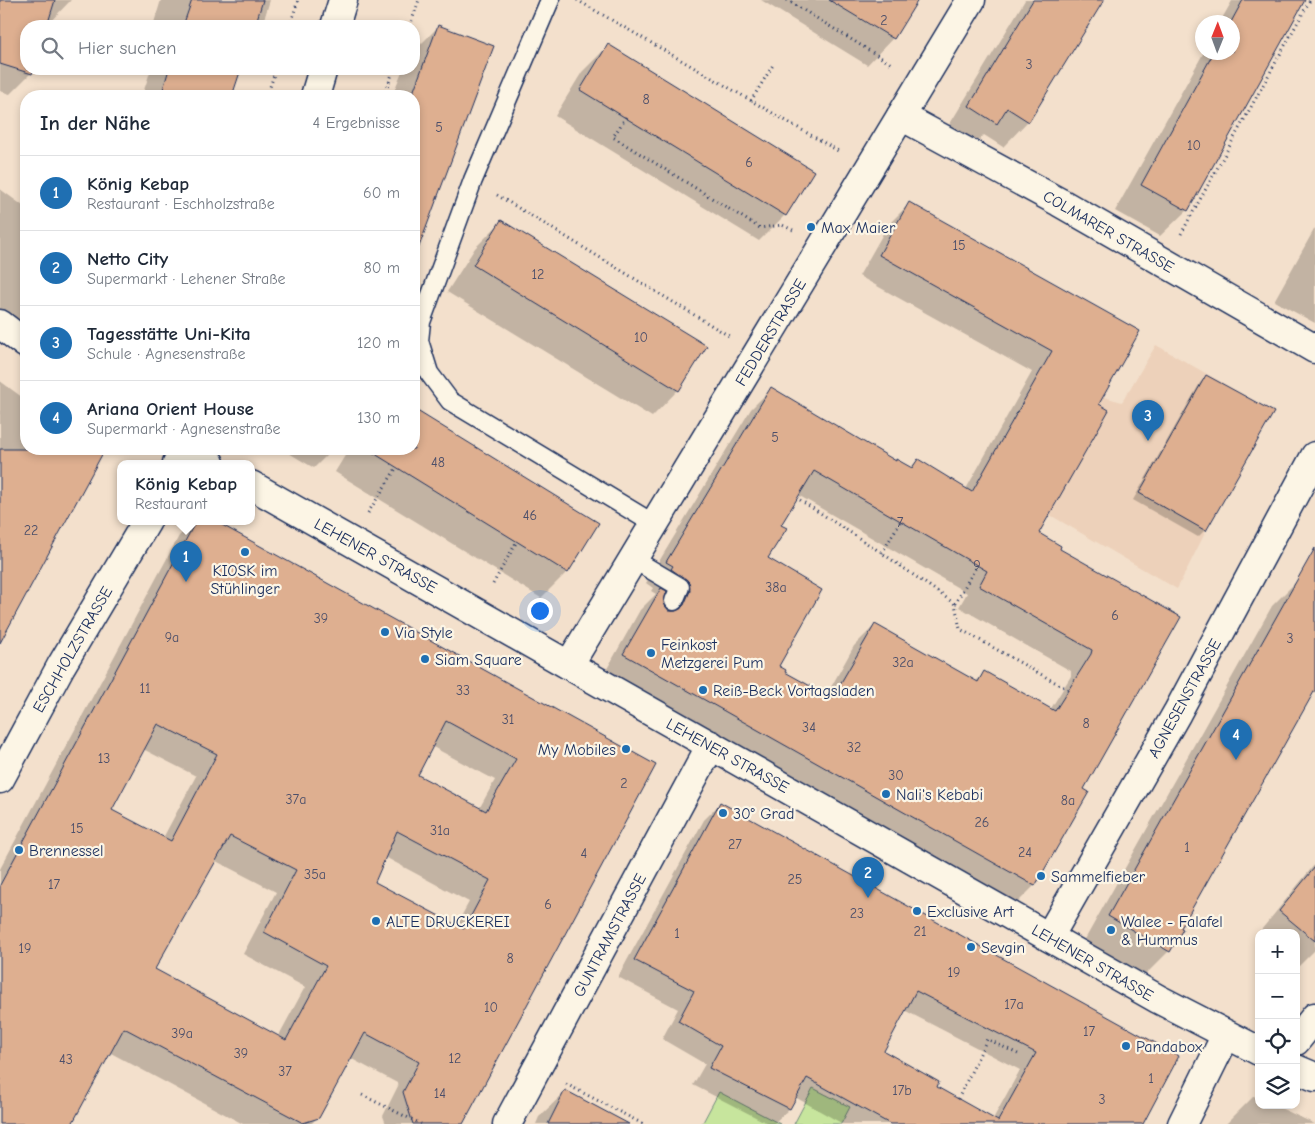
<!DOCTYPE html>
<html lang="de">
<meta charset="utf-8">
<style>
body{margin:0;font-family:"Comic Neue",sans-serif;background:#f2f2f3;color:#1f2937}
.controls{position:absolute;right:15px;bottom:15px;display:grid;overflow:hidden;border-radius:10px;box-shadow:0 2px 8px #0003}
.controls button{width:45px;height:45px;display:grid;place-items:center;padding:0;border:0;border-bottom:1px solid #e0e1e3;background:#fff;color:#1f2937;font:25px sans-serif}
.compass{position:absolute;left:1195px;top:15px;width:45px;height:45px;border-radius:50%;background:#fff;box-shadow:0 2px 8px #0003;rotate:1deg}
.you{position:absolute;left:539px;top:610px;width:18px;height:18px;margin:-12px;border:4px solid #fff;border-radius:50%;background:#1a73e8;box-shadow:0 0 0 8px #1a73e833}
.badge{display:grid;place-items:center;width:32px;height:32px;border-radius:50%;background:#1f6fb2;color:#fff;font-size:16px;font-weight:700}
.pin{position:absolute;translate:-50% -41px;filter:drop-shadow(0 1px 2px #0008)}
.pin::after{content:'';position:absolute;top:26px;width:18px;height:15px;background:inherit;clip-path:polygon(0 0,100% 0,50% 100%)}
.popup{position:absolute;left:117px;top:460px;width:138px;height:65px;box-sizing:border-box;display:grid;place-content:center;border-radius:10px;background:#fff;filter:drop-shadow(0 1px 4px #0005);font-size:16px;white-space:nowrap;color:#747a83}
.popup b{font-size:19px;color:#1f2937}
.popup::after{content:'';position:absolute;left:50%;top:100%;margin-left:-10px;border:10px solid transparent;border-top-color:#fff}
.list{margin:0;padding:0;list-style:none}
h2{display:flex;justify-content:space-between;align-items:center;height:65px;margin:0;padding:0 20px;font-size:21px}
h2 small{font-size:16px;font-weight:400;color:#747a83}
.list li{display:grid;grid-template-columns:32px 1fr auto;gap:15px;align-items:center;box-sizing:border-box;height:75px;padding:0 20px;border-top:1px solid #e0e1e3}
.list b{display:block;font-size:19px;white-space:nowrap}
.list p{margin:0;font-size:16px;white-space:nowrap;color:#747a83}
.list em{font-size:16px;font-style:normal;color:#747a83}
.icon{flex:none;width:28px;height:28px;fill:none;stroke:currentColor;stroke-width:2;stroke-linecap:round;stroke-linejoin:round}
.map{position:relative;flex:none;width:1315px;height:1124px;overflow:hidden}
.search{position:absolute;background:#fff;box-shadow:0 2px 8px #0003;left:20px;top:20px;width:400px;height:55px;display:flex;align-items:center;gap:12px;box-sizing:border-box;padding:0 18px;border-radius:20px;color:#747a83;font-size:19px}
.panel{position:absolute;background:#fff;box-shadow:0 2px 8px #0003;left:20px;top:90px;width:400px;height:365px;border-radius:20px}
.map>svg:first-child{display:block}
.built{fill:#edd1ba}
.green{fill:#c7e59d;stroke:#718a7e}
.shadow{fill:#0003;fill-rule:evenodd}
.building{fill:#deaf90;stroke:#1b2f5e;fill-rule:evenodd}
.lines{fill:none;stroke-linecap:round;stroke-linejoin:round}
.lane-casing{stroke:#1b2f5e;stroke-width:21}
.street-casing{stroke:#1b2f5e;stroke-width:31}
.secondary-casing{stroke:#1b2f5e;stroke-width:31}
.path{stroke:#1b2f5e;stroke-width:3;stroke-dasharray:1 4;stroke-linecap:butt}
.lane{stroke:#fcf5e5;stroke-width:18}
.street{stroke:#fcf5e5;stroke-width:28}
.secondary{stroke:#fcf5e5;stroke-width:28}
.poi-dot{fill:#1f6fb2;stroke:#fcf5e5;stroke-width:2}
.labels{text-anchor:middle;stroke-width:4.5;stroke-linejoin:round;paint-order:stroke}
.number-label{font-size:14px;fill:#4c4f6a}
.poi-label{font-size:16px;fill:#1b2f5e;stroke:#fcf5e5;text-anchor:start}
.street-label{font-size:16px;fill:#1b2f5e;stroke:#fcf5e5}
</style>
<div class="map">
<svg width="1315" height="1124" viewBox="0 0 1315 1124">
<rect width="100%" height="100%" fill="#f3e0cc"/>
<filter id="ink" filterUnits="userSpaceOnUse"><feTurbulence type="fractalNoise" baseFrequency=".02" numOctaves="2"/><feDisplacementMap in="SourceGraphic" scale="10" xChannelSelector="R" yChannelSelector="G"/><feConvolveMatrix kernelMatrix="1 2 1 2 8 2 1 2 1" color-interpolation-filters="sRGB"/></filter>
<g filter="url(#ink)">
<polygon class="built" points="1156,345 1274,412 1206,531 1177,589 1009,491 1068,387 1122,402"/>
<g class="green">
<polygon points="813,1088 850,1107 841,1124 794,1124"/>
<polygon points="719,1092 780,1124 702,1124"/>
</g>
<g class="shadow">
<polygon points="0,0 71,0 46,26 26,26 26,69 32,69 31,73 10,94 0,91"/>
<polygon points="161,0 270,0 262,26 153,26"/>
<polygon points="761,0 917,0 893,38 867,65"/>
<polygon points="1025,0 1103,0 1028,121 1003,147 984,135 971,149 945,132"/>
<polygon points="1304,0 1187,210 1160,236 1115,211 1204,52 1232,52 1232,22 1220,22 1232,1"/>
<polygon points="439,26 493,46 414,256 414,96 392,96 403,69 414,69 414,51"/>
<polygon points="608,46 785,215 759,241 555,116 582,72"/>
<polygon points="151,69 239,69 231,96 142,96"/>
<polygon points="0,189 26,208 26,339 0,320"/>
<path d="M 909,204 L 1138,331 L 1098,405 L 1037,533 L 1058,549 L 1180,617 L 1082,789 L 1087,792 L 1034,886 L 1013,907 L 603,676 L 640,610 L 656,594 L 651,591 L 653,588 L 646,583 L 751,409 L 772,388 L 895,462 L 910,468 L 918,460 L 966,489 L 1032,372 L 859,276 L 888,225 ZM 798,495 L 967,593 L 959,607 L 1071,671 L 1071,676 L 1050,710 L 984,673 L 975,682 L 875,625 L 854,646 L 826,696 L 784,672 L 777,666 L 767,559 L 780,525 ZM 663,599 L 669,603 L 669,613 L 662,603 Z"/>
<polygon points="501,222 705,346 678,390 652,417 447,292 475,248"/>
<polygon points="1315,228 1315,323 1274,301"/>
<polygon points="1207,376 1205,530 1198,537 1133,500 1200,383"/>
<polygon points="0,381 26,400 26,449 93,449 96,464 0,641"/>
<polygon points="414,410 597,523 567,572 541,598 335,472 349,449 414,449"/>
<polygon points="282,449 333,449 314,468"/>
<path d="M 194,521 L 211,521 L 655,765 L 461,1124 L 386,1124 L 383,1116 L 399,1084 L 350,1058 L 318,1117 L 311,1124 L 243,1124 L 109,1052 L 71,1124 L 0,1124 L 0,869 L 179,536 ZM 431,746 L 495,780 L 479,809 L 416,775 ZM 143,749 L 196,776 L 163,838 L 110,811 ZM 385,857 L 469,902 L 456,926 L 373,882 ZM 214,860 L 276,892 L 243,954 L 305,987 L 278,1037 L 153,970 Z"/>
<polygon points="1298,580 1315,589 1315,688 1180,928 1169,951 1143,977 1083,943 1272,606"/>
<path d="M 721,803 L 1141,1124 L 843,1124 L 795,1097 L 789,1109 L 773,1124 L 769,1124 L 693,1085 L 705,1064 L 662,1039 L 678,1009 L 618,977 L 704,820 ZM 904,1010 L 1020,1070 L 993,1119 L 935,1088 L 882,1051 Z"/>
<polygon points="1315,864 1315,950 1297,968 1296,933 1259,933 1259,937 1257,935"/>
<polygon points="566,1091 621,1124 536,1124 539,1117"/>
<polygon points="1254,1096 1259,1099 1259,1105 1274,1105 1315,1124 1226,1124"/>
</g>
<g class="building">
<polygon points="0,0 55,0 47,26 26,26 26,69 34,69 32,74 0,64"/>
<polygon points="192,0 263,0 255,26 183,26"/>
<polygon points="829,0 918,0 894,39"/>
<polygon points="1033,0 1104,0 1029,122 1007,108 997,124 969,106"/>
<polygon points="1243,0 1305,0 1188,211 1141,185 1214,52 1232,52 1231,22"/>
<polygon points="438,25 494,46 417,252 414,251 414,90"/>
<polygon points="608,44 814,171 786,216 580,90"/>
<polygon points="169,69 241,69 232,96 161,96"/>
<path d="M 909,202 L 1140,331 L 1099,404 L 1109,410 L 1039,533 L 1061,546 L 1060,549 L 1181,617 L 1084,789 L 1089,792 L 1035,886 L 623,654 L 661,588 L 667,591 L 664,603 L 669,611 L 676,611 L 684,605 L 690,591 L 689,582 L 671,569 L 673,566 L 666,562 L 771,387 L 896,461 L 896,459 L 912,468 L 918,459 L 972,492 L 1052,351 L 879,255 ZM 814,471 L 987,571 L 979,586 L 1092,650 L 1091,654 L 1055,711 L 984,671 L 978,682 L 875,624 L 832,698 L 785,672 L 786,670 L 779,666 L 822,590 L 768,558 L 787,528 L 781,525 Z"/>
<polygon points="501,220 707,346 679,391 473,265"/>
<polygon points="1206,375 1274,412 1206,531 1139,493"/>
<polygon points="414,409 599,523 568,573 367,449 414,449"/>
<polygon points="0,449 105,449 0,643"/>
<path d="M 196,521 L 215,521 L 656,765 L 463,1124 L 413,1124 L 403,1092 L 419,1062 L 365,1033 L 319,1118 L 303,1123 L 124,1028 L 72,1124 L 0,1124 L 0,885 ZM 446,721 L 516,759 L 486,811 L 418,775 ZM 158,724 L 217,754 L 171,841 L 112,810 ZM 397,831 L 490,880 L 464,929 L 375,882 ZM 230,836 L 296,870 L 264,932 L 326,966 L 286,1040 L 155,969 Z"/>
<polygon points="1315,548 1315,690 1181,928 1183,929 1170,952 1108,916"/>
<path d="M 720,802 L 1179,1056 L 1143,1124 L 890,1124 L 807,1078 L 790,1109 L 709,1068 L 721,1046 L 678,1021 L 694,991 L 634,960 ZM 916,991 L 1036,1053 L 998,1121 L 937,1087 L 939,1082 L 884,1051 Z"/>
<polygon points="1315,867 1315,941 1279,911"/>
<polygon points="565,1090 629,1124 548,1124"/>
</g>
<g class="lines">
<defs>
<g id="lane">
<polyline points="550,0 473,180 421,322 419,341 429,373 450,401 654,524"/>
<polyline points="633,559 680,587 674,601"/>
</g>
<g id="street">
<polyline points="901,116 1059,202 1315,349"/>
<polyline points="0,324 26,344"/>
<polyline points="183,449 210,463"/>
<polyline points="251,485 1158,999 1259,1051"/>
<polyline points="569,665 971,0"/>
<polyline points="1049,937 1177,713 1315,456"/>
<polyline points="1296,1041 1315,1017"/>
<polyline points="1296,1069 1315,1077"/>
<polyline points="507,1124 711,745"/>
<polyline points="1182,1124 1226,1035"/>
</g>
<g id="secondary">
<polyline points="335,26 343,0"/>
<polyline points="315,96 323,69"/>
<polyline points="177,463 185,449"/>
<polyline points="0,779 61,666 147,521"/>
</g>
</defs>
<use href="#lane" class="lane-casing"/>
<use href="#street" class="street-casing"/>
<use href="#secondary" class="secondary-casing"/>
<g class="path">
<polyline points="577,0 840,152"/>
<polyline points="787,0 893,65"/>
<polyline points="290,26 298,0"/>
<polyline points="410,26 419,0"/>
<polyline points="234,92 247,96"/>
<polyline points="267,96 276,69"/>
<polyline points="384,96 394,69"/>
<polyline points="751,101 773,65"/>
<polyline points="626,117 613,137 760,228 782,225 793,230"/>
<polyline points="497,195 729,336"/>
<polyline points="1181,234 1310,0"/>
<polyline points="800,500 882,553 955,604 960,629 1069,690"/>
<polyline points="368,513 397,467"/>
<polyline points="882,553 900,522"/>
<polyline points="493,584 517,541"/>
<polyline points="955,604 977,565"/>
<polyline points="566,1084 643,1124"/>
<polyline points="362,1095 421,1124"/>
<polyline points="958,1099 987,1039 1020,1055"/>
</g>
<use href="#lane" class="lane"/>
<use href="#street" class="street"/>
<use href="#secondary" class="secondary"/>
</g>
</g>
<g class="poi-dot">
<circle cx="811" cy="227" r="5"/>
<circle cx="245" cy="552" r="5"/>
<circle cx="385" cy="632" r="5"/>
<circle cx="651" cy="653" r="5"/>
<circle cx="425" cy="659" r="5"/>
<circle cx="703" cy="690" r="5"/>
<circle cx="626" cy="749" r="5"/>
<circle cx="886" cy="794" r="5"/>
<circle cx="723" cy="813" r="5"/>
<circle cx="19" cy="850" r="5"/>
<circle cx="1041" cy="876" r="5"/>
<circle cx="917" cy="911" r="5"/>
<circle cx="376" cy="921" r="5"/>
<circle cx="1111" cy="930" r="5"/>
<circle cx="971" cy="947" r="5"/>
<circle cx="1126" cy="1046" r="5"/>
</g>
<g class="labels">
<g class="number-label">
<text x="884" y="25">2</text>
<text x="1029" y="69">3</text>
<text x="646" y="104">8</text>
<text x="439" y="132">5</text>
<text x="1194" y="150">10</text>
<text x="749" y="167">6</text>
<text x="959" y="250">15</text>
<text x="538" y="279">12</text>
<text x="641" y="342">10</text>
<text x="775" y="442">5</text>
<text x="438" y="467">48</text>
<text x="530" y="520">46</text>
<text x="900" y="527">7</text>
<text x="31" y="535">22</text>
<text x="977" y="570">9</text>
<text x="776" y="592">38a</text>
<text x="1115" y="620">6</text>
<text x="321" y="623">39</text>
<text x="172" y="642">9a</text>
<text x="1290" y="643">3</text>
<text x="903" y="667">32a</text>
<text x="145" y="693">11</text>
<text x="463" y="695">33</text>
<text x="508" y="724">31</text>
<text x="1086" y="728">8</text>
<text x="809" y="732">34</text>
<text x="854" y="752">32</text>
<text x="104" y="763">13</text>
<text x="896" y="780">30</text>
<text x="624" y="788">2</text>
<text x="296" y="804">37a</text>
<text x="1068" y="805">8a</text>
<text x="982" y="827">26</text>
<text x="77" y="833">15</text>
<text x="440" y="835">31a</text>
<text x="735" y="849">27</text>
<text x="1187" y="852">1</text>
<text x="1025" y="857">24</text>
<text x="584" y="858">4</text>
<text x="315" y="879">35a</text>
<text x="795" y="884">25</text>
<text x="54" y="889">17</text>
<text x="548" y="909">6</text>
<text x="857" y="918">23</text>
<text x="920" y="936">21</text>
<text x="677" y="938">1</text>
<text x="25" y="953">19</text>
<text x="510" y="963">8</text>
<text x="954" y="977">19</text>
<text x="1014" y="1009">17a</text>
<text x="491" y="1012">10</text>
<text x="1089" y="1036">17</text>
<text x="182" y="1038">39a</text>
<text x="241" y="1058">39</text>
<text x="455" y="1063">12</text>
<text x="66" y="1064">43</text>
<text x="285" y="1076">37</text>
<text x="1151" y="1083">1</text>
<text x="902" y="1095">17b</text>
<text x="440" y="1098">14</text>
<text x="1102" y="1104">3</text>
</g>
<g class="poi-label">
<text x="821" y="233">Max Maier</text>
<text x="245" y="576" text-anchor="middle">KIOSK im<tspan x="245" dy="18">Stühlinger</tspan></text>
<text x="395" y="638">Via Style</text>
<text x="661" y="650">Feinkost<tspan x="661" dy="18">Metzgerei Pum</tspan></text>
<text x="435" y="665">Siam Square</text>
<text x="713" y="696">Reiß-Beck Vortagsladen</text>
<text x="616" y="755" text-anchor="end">My Mobiles</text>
<text x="896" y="800">Nali's Kebabi</text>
<text x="733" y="819">30° Grad</text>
<text x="29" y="856">Brennessel</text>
<text x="1051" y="882">Sammelfieber</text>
<text x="927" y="917">Exclusive Art</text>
<text x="386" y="927">ALTE DRUCKEREI</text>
<text x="1121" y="927">Walee - Falafel<tspan x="1121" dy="18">&amp; Hummus</tspan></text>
<text x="981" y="953">Sevgin</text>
<text x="1136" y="1052">Pandabox</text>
</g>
<g class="street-label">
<text transform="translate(1109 231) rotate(30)" y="6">COLMARER STRASSE</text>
<text transform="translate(770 332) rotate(-59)" y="6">FEDDERSTRASSE</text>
<text transform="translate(376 555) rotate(29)" y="6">LEHENER STRASSE</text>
<text transform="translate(72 649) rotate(-60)" y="6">ESCHHOLZSTRASSE</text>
<text transform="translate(1184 698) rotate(-61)" y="6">AGNESENSTRASSE</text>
<text transform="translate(728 755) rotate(29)" y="6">LEHENER STRASSE</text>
<text transform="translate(609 935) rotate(-62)" y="6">GUNTRAMSTRASSE</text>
<text transform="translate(1093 962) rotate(30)" y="6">LEHENER STRASSE</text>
</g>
</g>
</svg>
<div class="controls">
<button>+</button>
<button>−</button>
<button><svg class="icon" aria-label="locate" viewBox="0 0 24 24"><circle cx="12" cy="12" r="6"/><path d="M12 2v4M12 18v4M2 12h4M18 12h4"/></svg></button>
<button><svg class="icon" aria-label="layers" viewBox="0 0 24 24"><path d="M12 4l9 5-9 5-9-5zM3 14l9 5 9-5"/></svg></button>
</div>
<svg class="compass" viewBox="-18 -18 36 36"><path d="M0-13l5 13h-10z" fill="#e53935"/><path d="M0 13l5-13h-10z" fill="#747a83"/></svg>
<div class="you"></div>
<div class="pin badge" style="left:186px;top:582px">1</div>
<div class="popup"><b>König Kebap</b>Restaurant</div>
<div class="pin badge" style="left:868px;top:898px">2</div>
<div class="pin badge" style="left:1148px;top:441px">3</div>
<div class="pin badge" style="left:1236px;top:760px">4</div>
<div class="search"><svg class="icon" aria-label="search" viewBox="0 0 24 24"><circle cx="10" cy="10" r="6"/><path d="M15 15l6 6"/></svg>Hier suchen</div>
<section class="panel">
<h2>In der Nähe<small>4 Ergebnisse</small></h2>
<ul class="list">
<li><span class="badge">1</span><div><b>König Kebap</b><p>Restaurant · Eschholzstraße</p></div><em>60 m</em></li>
<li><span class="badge">2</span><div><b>Netto City</b><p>Supermarkt · Lehener Straße</p></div><em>80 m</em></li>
<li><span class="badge">3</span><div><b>Tagesstätte Uni-Kita</b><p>Schule · Agnesenstraße</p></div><em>120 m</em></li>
<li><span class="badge">4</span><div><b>Ariana Orient House</b><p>Supermarkt · Agnesenstraße</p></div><em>130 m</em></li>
</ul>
</section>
</div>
